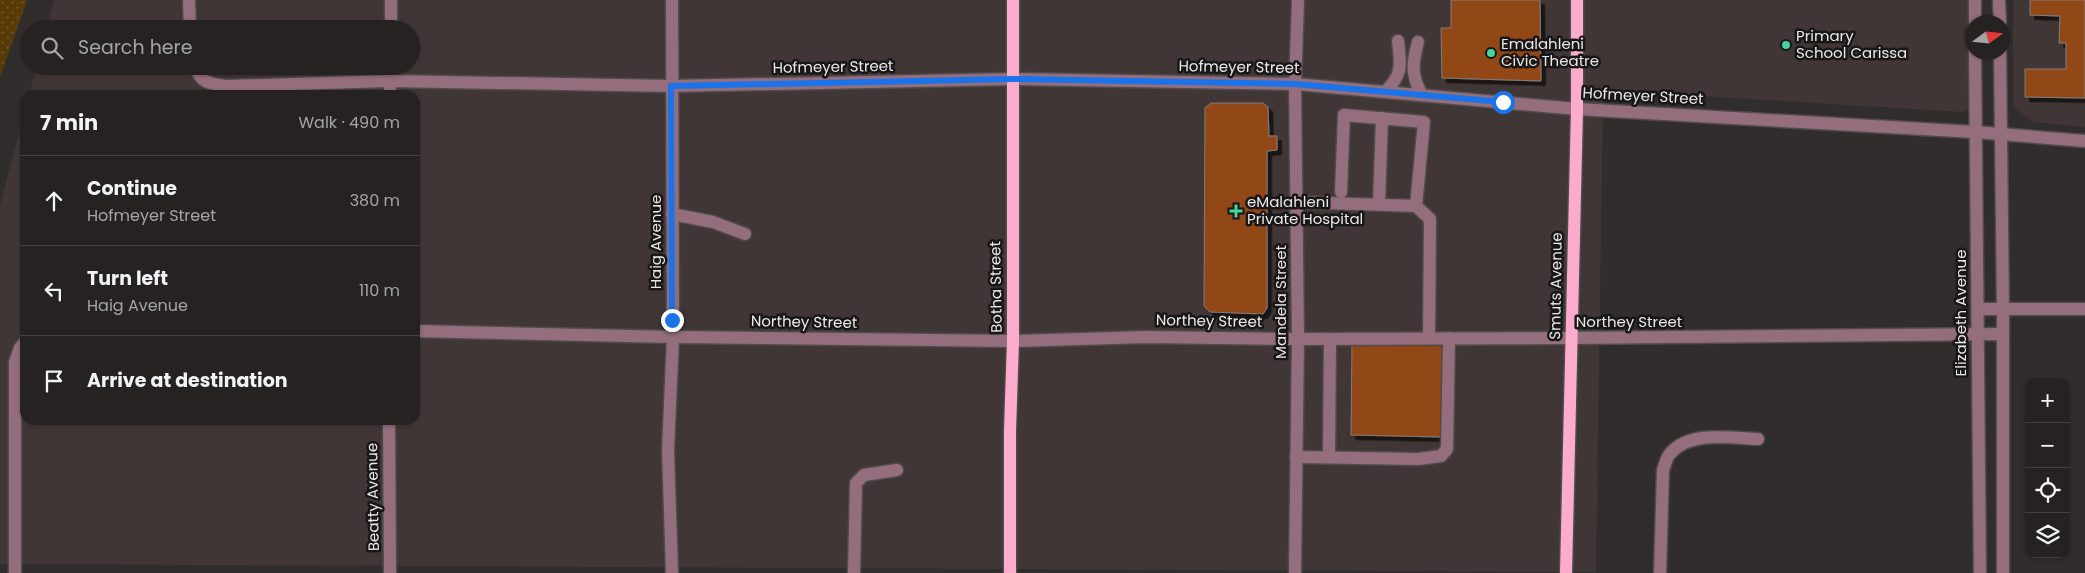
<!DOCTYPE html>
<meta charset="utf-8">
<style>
body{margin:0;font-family:Poppins,sans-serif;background:#322f2f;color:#f1f3f6}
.controls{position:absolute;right:15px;bottom:15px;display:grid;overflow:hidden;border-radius:10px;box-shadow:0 1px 4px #0004}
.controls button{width:45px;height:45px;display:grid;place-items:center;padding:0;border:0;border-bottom:1px solid #423f40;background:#262222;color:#f1f3f6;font:25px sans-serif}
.compass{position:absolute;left:1965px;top:15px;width:45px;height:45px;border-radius:50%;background:#262222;box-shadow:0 1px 4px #0004;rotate:75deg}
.stop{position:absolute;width:15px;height:15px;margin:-11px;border:4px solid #1a73e8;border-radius:50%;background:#fff}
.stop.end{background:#1a73e8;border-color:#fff;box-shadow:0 1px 5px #0008}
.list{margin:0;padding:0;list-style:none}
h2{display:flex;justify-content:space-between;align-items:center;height:65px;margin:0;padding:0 20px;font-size:21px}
h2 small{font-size:16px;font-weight:400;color:#a4a4a5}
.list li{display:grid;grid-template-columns:32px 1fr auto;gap:15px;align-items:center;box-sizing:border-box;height:90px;padding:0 20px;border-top:1px solid #423f40}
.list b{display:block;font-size:19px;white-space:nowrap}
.list p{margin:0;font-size:16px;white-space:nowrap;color:#a4a4a5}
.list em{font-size:16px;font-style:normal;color:#a4a4a5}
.icon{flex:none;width:28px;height:28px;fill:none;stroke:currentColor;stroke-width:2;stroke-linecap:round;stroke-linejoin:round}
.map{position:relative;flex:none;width:2085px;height:573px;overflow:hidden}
.search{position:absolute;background:#262222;box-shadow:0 1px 4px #0004;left:20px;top:20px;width:400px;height:55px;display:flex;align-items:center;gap:12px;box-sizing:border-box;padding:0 18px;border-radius:28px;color:#a4a4a5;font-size:19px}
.panel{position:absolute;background:#262222;box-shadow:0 1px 4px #0004;left:20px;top:90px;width:400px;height:335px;border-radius:15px}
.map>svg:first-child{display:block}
.built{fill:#403635}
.grass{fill:url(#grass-dots)}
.building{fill:#924712;stroke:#837e7c;filter:url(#shadow)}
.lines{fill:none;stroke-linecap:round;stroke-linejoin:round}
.minor-casing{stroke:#4f4b4b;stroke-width:15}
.major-casing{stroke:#4f4b4b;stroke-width:15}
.minor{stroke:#956e7e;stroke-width:12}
.major{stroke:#fbaccd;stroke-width:12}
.route{stroke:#1a73e8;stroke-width:6}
.poi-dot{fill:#45d49f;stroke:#181616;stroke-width:2}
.labels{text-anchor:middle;stroke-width:5;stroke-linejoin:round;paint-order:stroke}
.poi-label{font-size:15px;fill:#eae7e7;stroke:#181616;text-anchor:start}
.street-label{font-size:15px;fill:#eae7e7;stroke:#181616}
</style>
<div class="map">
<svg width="2085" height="573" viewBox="0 0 2085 573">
<defs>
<pattern id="grass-dots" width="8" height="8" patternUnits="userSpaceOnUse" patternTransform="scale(1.25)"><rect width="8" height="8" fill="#563b06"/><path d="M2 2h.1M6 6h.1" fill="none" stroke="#6e572a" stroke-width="1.8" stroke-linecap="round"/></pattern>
<filter id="shadow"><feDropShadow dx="4.5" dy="4.5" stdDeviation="0" flood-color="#0009"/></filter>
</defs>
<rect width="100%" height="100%" fill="#322d2d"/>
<g class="built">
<polygon points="54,0 1969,0 1969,108 1963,112 1603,90 1596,572 0,564 0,205 25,110 25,420 415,420 415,95 29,95 37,66 411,66 411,29 46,29"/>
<polygon points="2013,0 2085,0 2085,127 2032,122 2013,106"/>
</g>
<polygon class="grass" points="0,0 27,0 0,77"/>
<g class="building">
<polygon points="1451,0 1540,0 1541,81 1442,78 1441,28 1451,28"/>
<polygon points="2030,0 2085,0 2085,98 2025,97 2025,69 2066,69 2066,43 2059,43 2060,16 2030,15"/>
<polygon points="1211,103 1263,103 1268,107 1269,136 1277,136 1277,150 1267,151 1267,308 1263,314 1210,312 1204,306 1205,108"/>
<polygon points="1352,343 1444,345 1442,437 1351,435"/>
</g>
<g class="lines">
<defs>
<g id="minor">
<polyline points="189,0 190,29"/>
<polyline points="672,0 673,337 668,450 672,573"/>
<polyline points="1999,0 2000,22"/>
<polyline points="1975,22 1975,0"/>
<polyline points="391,29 391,0"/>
<path d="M 1418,42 C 1412,64 1411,75 1422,95"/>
<polyline points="1975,52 1980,573"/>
<polyline points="2000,52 2003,309 2003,573"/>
<path d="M 195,66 C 200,83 211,84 226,86 L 390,81 L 671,86 L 1012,79 L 1295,84 L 1577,109 L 1975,132 L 2085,141"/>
<path d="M 1385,92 C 1403,74 1401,65 1398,41"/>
<polyline points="390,95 390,66"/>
<polyline points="1341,192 1344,115 1424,122 1416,206 1430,219 1429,338"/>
<polyline points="1296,202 1416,206"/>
<polyline points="1379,204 1382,118"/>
<polyline points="672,214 713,222 745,234"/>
<polyline points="1978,309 2085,309"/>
<polyline points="415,331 673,337 1013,341 1145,337 1298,339 1571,338 2003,334"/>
<polyline points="389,420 390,573"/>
<polyline points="1296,457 1418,459 1441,456 1447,449 1449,338"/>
<polyline points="1329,457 1330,339"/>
<polyline points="15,573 15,362 20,348 25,342"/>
<polyline points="854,573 856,483 864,475 897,470"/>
<polyline points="1295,573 1298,339 1295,84 1298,0"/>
<path d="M 1660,573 L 1663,470 C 1665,465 1666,459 1669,455 C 1688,430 1730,438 1758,439"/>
</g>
<g id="major">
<polyline points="1010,573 1010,430 1013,341 1013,0"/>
<polyline points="1566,573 1577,109 1577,0"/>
</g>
</defs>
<use href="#minor" class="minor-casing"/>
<use href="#major" class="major-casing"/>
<use href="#minor" class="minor"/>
<use href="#major" class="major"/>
</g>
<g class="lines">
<polyline class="route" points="672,320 671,86 1012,79 1295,84 1503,102"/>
</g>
<g class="poi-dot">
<circle cx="1786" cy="45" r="5"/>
<circle cx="1491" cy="53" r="5"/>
<path d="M1233.5 203.5h5v5h5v5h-5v5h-5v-5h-5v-5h5z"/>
</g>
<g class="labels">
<g class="poi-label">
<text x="1796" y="41">Primary<tspan x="1796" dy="17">School Carissa</tspan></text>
<text x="1501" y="49">Emalahleni<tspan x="1501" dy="17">Civic Theatre</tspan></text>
<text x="1247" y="207">eMalahleni<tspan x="1247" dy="17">Private Hospital</tspan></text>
</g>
<g class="street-label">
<text transform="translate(833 67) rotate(-1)" y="5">Hofmeyer Street</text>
<text transform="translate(1239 67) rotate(1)" y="5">Hofmeyer Street</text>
<text transform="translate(1643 96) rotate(3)" y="5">Hofmeyer Street</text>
<text transform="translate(656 242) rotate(-90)" y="5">Haig Avenue</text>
<text transform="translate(1556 286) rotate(-89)" y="5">Smuts Avenue</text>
<text transform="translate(996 287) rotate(-91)" y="5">Botha Street</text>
<text transform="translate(1281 302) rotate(-90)" y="5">Mandela Street</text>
<text transform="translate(1961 313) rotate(-90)" y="5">Elizabeth Avenue</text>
<text transform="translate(1209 321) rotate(1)" y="5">Northey Street</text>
<text transform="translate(804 322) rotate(1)" y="5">Northey Street</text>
<text x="1629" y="327">Northey Street</text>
<text transform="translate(373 497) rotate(-91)" y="5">Beatty Avenue</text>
</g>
</g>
</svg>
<div class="controls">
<button>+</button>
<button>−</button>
<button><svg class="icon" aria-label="locate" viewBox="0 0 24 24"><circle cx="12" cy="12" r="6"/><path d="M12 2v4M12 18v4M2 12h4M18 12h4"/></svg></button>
<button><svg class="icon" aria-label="layers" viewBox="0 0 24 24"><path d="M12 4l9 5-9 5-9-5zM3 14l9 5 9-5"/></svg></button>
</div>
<svg class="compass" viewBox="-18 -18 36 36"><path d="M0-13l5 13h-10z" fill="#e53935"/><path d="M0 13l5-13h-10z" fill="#a4a4a5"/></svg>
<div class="stop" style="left:1503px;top:102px"></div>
<div class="stop end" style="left:672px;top:320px"></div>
<div class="search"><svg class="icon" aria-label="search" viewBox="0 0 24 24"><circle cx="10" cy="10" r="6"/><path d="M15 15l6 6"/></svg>Search here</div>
<section class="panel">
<h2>7 min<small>Walk · 490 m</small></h2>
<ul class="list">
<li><svg class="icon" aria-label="ahead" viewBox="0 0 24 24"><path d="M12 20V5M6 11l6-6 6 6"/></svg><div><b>Continue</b><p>Hofmeyer Street</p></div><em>380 m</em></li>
<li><svg class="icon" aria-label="left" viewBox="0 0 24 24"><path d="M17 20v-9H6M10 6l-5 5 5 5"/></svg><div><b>Turn left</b><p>Haig Avenue</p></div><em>110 m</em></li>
<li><svg class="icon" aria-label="arrive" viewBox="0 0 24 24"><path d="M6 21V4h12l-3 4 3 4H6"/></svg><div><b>Arrive at destination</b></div></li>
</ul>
</section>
</div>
